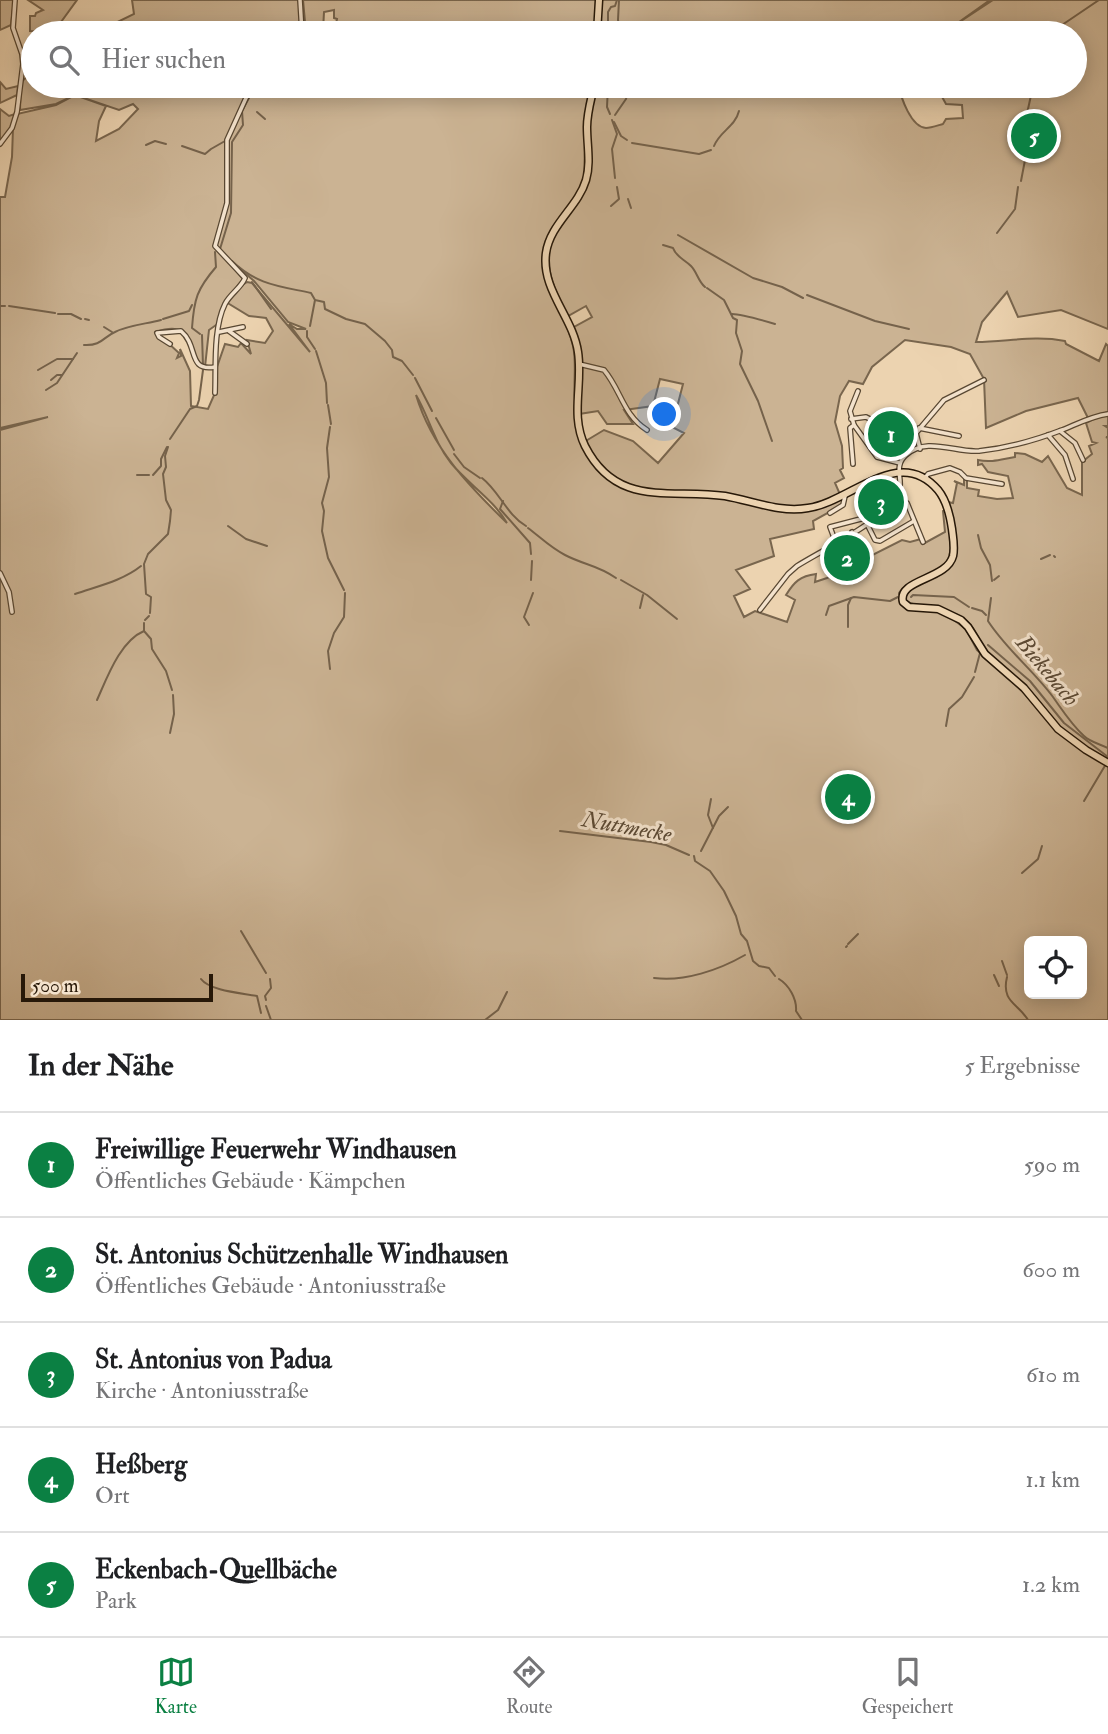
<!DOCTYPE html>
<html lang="de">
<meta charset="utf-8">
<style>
body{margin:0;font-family:"IM FELL Double Pica",serif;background:#f2f2f2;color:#202124}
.controls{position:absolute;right:21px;bottom:21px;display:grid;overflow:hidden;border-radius:10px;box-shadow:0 4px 18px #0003}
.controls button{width:63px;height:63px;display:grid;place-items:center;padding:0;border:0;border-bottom:2px solid #e0e0e0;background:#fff;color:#202124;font:35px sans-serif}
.scale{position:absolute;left:21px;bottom:18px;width:192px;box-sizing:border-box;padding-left:7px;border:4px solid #271808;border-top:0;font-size:19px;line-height:24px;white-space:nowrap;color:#271808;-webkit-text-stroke:5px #f3e2cc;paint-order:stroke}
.you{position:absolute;left:665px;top:415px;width:24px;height:24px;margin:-18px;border:5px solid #fff;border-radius:50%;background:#1a73e8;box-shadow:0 0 0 10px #1a73e833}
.badge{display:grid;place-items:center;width:46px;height:46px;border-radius:50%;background:#0b8043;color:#fff;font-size:23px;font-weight:700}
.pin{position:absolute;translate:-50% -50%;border:4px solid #fff;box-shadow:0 2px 7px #0006}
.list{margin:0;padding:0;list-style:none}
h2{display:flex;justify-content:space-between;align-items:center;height:91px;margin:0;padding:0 28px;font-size:30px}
h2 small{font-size:23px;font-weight:400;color:#757577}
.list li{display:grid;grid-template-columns:46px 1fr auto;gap:21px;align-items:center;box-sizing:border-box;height:105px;padding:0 28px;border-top:2px solid #e0e0e0}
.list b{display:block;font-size:26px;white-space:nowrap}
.list p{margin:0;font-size:23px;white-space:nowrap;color:#757577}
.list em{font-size:23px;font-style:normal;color:#757577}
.icon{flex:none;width:38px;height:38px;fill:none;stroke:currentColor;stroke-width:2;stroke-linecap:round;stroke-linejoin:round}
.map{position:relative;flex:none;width:1108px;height:1020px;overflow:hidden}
.search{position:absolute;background:#fff;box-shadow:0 4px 18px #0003;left:21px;right:21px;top:21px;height:77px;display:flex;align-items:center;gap:18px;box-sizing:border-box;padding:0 24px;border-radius:38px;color:#757577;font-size:26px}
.sheet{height:616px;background:#fff}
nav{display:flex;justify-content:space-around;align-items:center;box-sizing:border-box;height:98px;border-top:2px solid #e0e0e0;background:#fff;font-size:19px;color:#757577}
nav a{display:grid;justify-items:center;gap:4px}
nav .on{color:#0b8043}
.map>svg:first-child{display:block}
.green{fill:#cbb393;stroke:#79664e;stroke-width:2;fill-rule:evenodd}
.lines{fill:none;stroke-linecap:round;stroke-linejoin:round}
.stream{stroke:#75624b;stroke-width:2}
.minor-casing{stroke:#584732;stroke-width:6}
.major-casing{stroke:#271808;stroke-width:9}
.minor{stroke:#f3e2cc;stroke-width:3.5}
.major{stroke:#ecd3b0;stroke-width:6}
.labels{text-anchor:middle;stroke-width:6;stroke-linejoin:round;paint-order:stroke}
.water-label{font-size:23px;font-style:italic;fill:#5b4934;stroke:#f3e2cc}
</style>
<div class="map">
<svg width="1108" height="1020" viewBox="0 0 1108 1020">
<rect width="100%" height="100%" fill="#ecd3b0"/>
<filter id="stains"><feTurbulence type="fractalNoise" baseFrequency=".00286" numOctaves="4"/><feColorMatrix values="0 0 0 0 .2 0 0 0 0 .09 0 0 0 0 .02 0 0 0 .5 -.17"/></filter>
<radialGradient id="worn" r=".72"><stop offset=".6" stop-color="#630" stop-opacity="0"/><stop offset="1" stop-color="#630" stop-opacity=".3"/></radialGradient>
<g class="green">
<polygon points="0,0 14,0 11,25 0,30"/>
<polygon points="28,0 77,0 53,33 30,31 30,16 35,16 36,13 43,10"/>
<path d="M 132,0 L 990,0 L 952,27 L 993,0 L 1108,0 L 1108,329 L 1061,310 L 1018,317 L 1007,292 L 982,322 L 976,342 C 1007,342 1034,335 1065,341 L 1066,344 L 1099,361 L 1106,344 L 1108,346 L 1108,412 L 1088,418 L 1078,398 L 1026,411 L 986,428 L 984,379 L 970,354 L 951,347 L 905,340 L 872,367 L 863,384 L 849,381 L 840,396 L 835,422 L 842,446 L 843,468 L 840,470 L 844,478 L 835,483 L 842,499 L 842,505 L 813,521 L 814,529 L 770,539 L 774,556 L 736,570 L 750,589 L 734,596 L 744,617 L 755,611 L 787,622 L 795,600 L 786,595 C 794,582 800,576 816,574 L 815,582 L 827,578 L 902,540 L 910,542 L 921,539 L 923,544 L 945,532 L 943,511 L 946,509 C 949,530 959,559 937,571 C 925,577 913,581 902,589 L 899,593 L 900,602 L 937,611 L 951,618 L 966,629 L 977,650 L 1017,684 L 1045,718 L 1108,765 L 1108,1020 L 0,1020 L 0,430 L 48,417 L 0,428 L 0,197 L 5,197 L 12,157 L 13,128 L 17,114 L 56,105 L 73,96 L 56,104 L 20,110 L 21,82 L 33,72 L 33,86 L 899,86 C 901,98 911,127 926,128 C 931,128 939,125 943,124 L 946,119 L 963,118 L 962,105 L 946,104 L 936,86 L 1075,86 L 1075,33 L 336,33 L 334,32 L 337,19 L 334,18 L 334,10 L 324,12 L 323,31 L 309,33 L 95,33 L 134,14 ZM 75,95 L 119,110 L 133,104 L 138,109 L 119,129 L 96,141 L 99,121 L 106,106 ZM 552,229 L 553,229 C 544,269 550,280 568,316 L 586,306 L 592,317 L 574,327 L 582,365 L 579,414 L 598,411 L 607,424 L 633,424 L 624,410 L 653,406 L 660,379 L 683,384 L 672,427 L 684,433 L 658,463 L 633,441 L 604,430 L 584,442 C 581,428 577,414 575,400 C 573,382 577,364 573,346 C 564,303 527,276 552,229 ZM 216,248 L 254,281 L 288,322 L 306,329 L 297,329 L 289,324 L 310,352 L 252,283 L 247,282 L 235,290 L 226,302 L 249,316 L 266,318 L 273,331 L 265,343 L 247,340 L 251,354 L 241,343 L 238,347 L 225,344 L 217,367 L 215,393 L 208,409 L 191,406 L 190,371 L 180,349 L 181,356 L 177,358 L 179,353 L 156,332 C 194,319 186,348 202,367 L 205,367 L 209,330 L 219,323 L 226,300 L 243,279 ZM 416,395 C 429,417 434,442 451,463 C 468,484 493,499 507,523 C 468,485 432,448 416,395 ZM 1029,941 L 1082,941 L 1082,994 L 1029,994 Z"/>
<polygon points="0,82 6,89 18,86 17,95 0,103"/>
<polygon points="0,109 9,116 15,114 11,128 0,142"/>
<path d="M 1103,414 L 1108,414 L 1108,426 L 1105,426 L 1108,428 L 1108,437 L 1106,437 L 1108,438 L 1108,760 C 1097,754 1085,748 1075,741 C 1048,720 1011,680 988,654 C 979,643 976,627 964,619 C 947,606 911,608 904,599 L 905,593 L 952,563 L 948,502 L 953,503 L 957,483 L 954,481 L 964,485 L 964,478 L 967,479 L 967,488 L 979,490 L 978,496 L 997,499 L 1013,498 L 1008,476 L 988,472 L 982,464 L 978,465 L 978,460 C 992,463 1002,459 1015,457 L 1015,453 L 1025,454 L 1042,462 L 1048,456 L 1067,488 L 1082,495 L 1082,462 L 1092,454 L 1089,446 L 1096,443 L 1092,442 L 1086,423 Z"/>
</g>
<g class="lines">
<g class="stream">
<polyline points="303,0 306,33"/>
<polyline points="619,0 618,20 621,33"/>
<polyline points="317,33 320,33"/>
<polyline points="608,33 608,12 611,7 615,6 617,0"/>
<polyline points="1055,33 1062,25 1099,0"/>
<polyline points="608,86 607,107 610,114"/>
<polyline points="961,86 992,88 1003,86"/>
<polyline points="945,89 959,86"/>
<polyline points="253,91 257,86"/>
<polyline points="257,112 265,119"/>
<polyline points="615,115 626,99 629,86"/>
<polyline points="612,120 617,134 612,149 615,178"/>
<polyline points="614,122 621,136 627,140"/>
<polyline points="632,143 699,154 711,150"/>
<polyline points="146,145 155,141 166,144"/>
<polyline points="182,146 205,154 211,149 225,141"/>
<path d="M 714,146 C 720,131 735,127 739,111"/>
<polyline points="1021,181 1030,134 1025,123 1033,86"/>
<polyline points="628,199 631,208"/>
<polyline points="611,206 619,199 617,187"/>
<polyline points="997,233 1015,209 1018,187"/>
<polyline points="678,235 753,278 782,287 803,298"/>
<path d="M 663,245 L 673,248 C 676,257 684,259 691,266 C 697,272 698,281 705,287"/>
<polyline points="220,249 231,213 232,142 243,125 242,111 250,96"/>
<path d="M 232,261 C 257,285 279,286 311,293 L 315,300 L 324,302 L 325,309 L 346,319 L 365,324 L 385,341 L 392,350 L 393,357 L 402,361 L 413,375"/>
<polyline points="252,282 271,309"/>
<polyline points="707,288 724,300 733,318 737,320 736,333 742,351 740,364 758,401 772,441"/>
<polyline points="807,295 875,321 909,329"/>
<polyline points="0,306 5,306"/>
<polyline points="9,306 55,313"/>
<polyline points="58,314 71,314 81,319"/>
<path d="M 732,314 C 741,314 765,321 775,324"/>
<polyline points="85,319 89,320"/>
<polyline points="163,319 189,311 192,305"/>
<polyline points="310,326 315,300"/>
<polyline points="104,327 112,332"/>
<polyline points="307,331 307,337 315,349"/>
<path d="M 200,334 L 192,328 C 194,299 197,289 216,267 L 215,252"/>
<polyline points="202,335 203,366"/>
<path d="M 84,345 C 102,346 103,337 115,332 C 129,325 146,324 161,320"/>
<polyline points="316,351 326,383 327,403"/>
<polyline points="38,370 57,359 73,359"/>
<polyline points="415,378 432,411"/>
<polyline points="51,380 57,375 62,375"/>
<polyline points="46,390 57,383 77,353"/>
<polyline points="328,405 331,424"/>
<polyline points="436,418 454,450"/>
<polyline points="330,427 327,448 329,477 322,503 324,511 322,531 328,558 344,590"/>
<polyline points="170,439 190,409 197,406 199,400 203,370"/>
<polyline points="454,454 464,467 480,478"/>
<polyline points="137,475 149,475"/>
<polyline points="153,475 161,466 161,459 167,447"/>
<path d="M 482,478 C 499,491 507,515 526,526"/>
<polyline points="503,501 500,509 530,543 531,554"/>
<polyline points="228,526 246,539 267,546"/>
<path d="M 528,528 C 540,537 551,548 565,555 C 584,565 598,565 616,578"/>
<polyline points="978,535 981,548 990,565 992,581"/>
<polyline points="1054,556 1055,557"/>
<polyline points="1041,559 1050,555"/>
<polyline points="531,580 532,561"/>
<polyline points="621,580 647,595 677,619"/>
<polyline points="994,580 999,576"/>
<path d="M 75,594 C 98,586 122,581 141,566"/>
<polyline points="911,597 913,595 954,597 969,607"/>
<path d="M 991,598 L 988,621 C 1006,649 1033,670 1053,697 C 1063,711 1071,724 1084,736 C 1090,742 1100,744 1108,748"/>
<polyline points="640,608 643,595"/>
<polyline points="972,608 982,611 986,615"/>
<polyline points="150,613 151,597 146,594 144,564 148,554 168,534 170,521 171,510 166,500 163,474 166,467 165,456 168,447"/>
<polyline points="826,615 829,606 854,597 890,601 898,597"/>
<polyline points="145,620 149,616"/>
<polyline points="144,623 144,631 151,639 152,649 166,671 172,690"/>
<polyline points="529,625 524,617 533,593"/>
<polyline points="848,627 848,605 851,598"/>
<polyline points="988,645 1030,681 1064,723 1108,757"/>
<polyline points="330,669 328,651 334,633 344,617 345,593"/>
<polyline points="975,672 980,653"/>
<path d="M 97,700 C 107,678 120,641 144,631"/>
<polyline points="946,726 949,709 962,697 974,677"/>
<polyline points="170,733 174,714 173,695"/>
<polyline points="711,799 708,815 713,828"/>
<polyline points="1084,801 1106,764"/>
<polyline points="560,831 651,842 666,845 689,855"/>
<polyline points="701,851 719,816 728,807"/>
<polyline points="694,856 695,861 710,871 724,891 736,916 741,934 747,941 753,961 759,966 769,968 775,976"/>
<polyline points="1022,873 1038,859 1042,846"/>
<polyline points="241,931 266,973"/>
<polyline points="848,944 858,934"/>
<polyline points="846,947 847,946"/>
<polyline points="1002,961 1007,975"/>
<polyline points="994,975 999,986"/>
<path d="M 1007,977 C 1001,1002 1018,1003 1028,1020"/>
<path d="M 654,978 C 684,982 719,970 745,955"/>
<path d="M 201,979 C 210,991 242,993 257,996 L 261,1013"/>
<path d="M 779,979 C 789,985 797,999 796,1011 L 802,1020"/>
<polyline points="266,1000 265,996 271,988 270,979"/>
<polyline points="266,1006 271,1020"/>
<polyline points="485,1020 498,1010 507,992"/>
</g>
<defs>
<g id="minor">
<polyline points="300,0 302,33"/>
<polyline points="0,144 12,128 17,112 23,64 22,54 13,28 15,0"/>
<polyline points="229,331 247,344"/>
<polyline points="219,332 243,327"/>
<path d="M 170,344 L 159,337 L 157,333 L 181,331 C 199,346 187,372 215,367"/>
<path d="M 579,364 L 604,370 C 621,390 623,415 647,430"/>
<polyline points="858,391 850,411 854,425 877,457 900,463"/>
<path d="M 215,393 C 216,367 213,328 225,304 C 230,294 241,288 245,278 L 215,246 L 227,203 L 227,140 L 246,98 L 254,86"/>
<polyline points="851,419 866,417 895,432 906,433 916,439"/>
<polyline points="919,428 959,436"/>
<polyline points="1060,431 1075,443 1083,460"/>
<polyline points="1048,435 1065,455 1073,479"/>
<polyline points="920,449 916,433 944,400 984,380"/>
<polyline points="853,464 850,428 854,425"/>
<polyline points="924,479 928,474 950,468 960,472 966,478 1002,484"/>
<polyline points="896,498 907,503 923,542"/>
<polyline points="830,513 843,505 845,496"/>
<polyline points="867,524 875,540 880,541 914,521"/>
<polyline points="852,532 859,545"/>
<polyline points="836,543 830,527 876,515"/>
<polyline points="0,573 9,592 12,612"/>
<path d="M 760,610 L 788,574 L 797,566 C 824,549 882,522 898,495 C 905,482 892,467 906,455 C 927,436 955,453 979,451 C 1007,448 1036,440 1062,430 C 1077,424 1092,416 1108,414"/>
</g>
<g id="major">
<polyline points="597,33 599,0"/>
<path d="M 594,86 C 591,100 587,113 587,127 C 587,145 591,163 586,180 C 578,207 550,224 546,253 C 541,290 573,317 578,352 C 583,385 570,415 585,446 C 617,509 671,488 725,496 C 753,501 780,513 808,508 C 851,502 899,444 938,490 C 947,501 950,515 952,529 C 953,538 955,547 953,556 C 947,580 897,579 903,602 L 909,607 L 938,609 L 961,620 L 968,627 L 985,654 L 1024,688 L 1058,729 L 1086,750 L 1108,763"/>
</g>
</defs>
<use href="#minor" class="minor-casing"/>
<use href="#major" class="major-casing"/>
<use href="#minor" class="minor"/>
<use href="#major" class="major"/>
</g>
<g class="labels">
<g class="water-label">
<text transform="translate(1048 670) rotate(50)" y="8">Biekebach</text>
<text transform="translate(627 826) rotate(10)" y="8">Nuttmecke</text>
</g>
</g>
<rect width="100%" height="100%" filter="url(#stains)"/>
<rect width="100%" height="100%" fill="url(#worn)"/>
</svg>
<div class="controls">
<button><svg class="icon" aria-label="locate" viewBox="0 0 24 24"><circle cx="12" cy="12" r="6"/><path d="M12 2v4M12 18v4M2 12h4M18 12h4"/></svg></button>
</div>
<div class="scale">500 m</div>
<div class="you"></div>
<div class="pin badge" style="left:891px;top:434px">1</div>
<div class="pin badge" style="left:847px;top:558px">2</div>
<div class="pin badge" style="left:881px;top:502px">3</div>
<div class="pin badge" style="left:848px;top:797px">4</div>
<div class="pin badge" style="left:1034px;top:136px">5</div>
<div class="search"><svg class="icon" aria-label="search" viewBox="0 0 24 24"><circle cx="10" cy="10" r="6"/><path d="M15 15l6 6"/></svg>Hier suchen</div>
</div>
<section class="sheet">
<h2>In der Nähe<small>5 Ergebnisse</small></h2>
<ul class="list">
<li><span class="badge">1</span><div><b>Freiwillige Feuerwehr Windhausen</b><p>Öffentliches Gebäude · Kämpchen</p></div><em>590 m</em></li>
<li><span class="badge">2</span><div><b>St. Antonius Schützenhalle Windhausen</b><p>Öffentliches Gebäude · Antoniusstraße</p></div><em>600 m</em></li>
<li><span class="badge">3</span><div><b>St. Antonius von Padua</b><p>Kirche · Antoniusstraße</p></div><em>610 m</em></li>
<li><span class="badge">4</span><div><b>Heßberg</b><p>Ort</p></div><em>1.1 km</em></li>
<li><span class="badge">5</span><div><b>Eckenbach-Quellbäche</b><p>Park</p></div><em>1.2 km</em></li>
</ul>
</section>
<nav>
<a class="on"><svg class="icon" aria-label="map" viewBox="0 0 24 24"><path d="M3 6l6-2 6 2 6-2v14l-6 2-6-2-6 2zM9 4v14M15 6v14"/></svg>Karte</a>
<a><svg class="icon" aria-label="directions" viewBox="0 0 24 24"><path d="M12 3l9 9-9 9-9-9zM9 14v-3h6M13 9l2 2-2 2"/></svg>Route</a>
<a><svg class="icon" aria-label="saved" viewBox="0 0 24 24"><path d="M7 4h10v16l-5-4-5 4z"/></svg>Gespeichert</a>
</nav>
